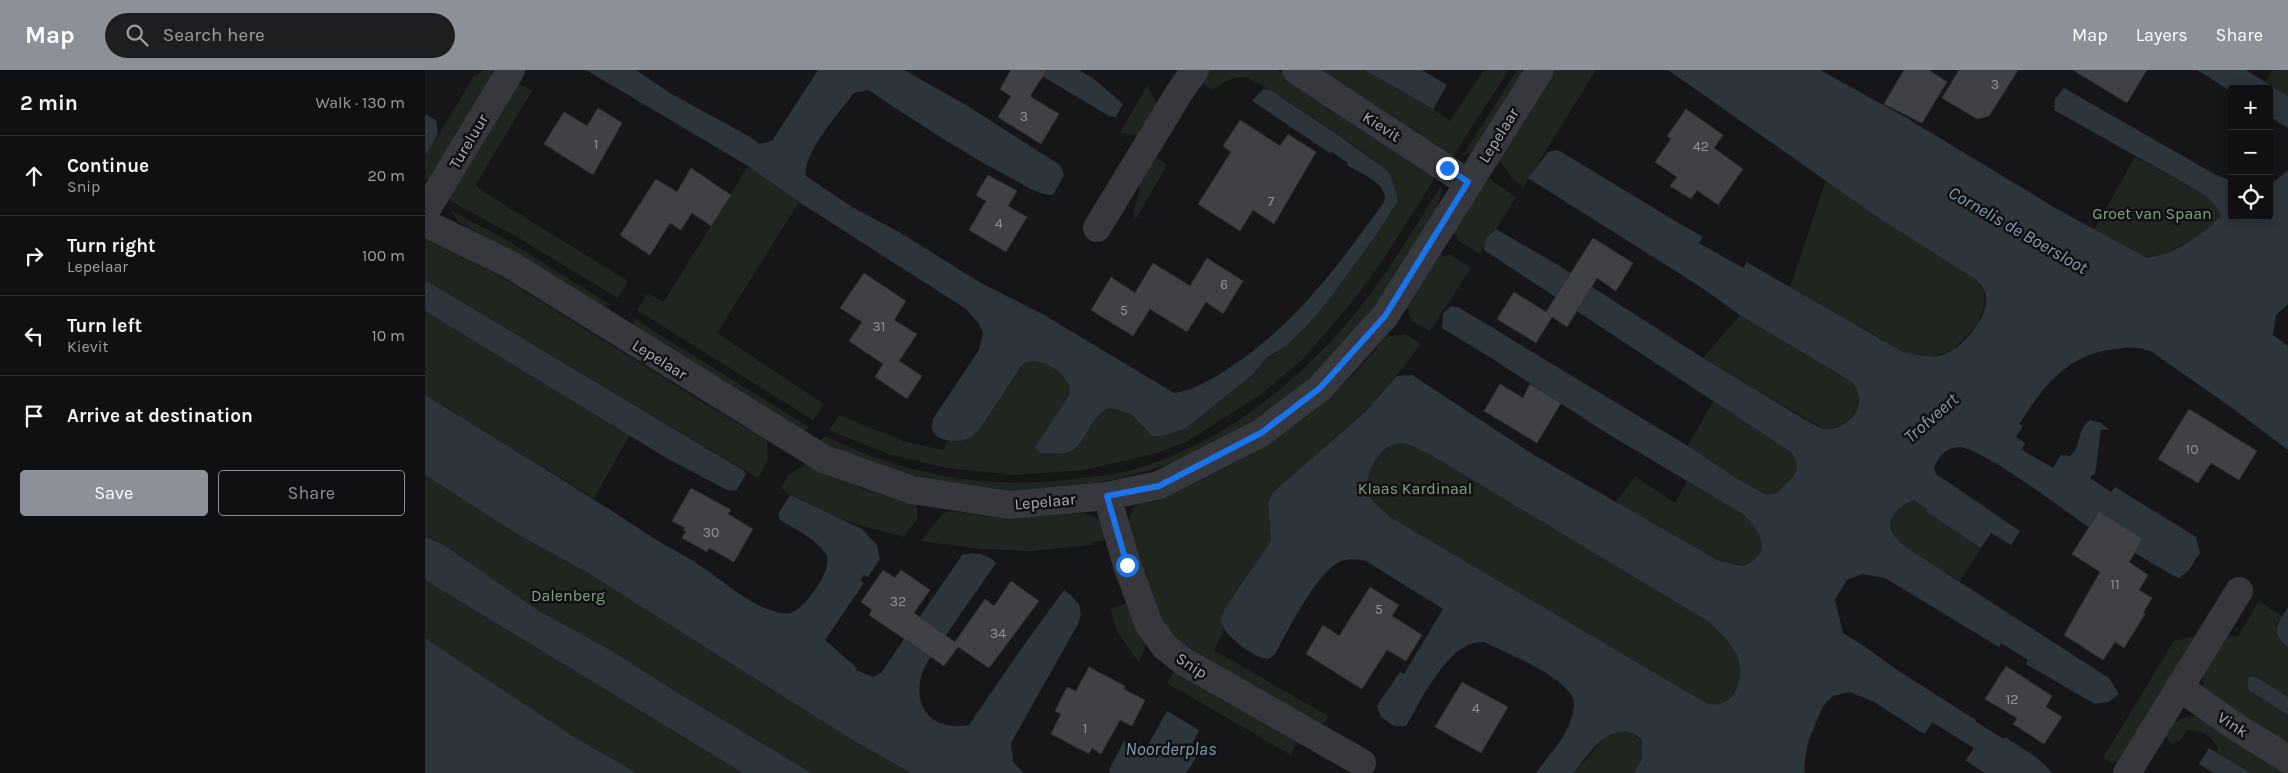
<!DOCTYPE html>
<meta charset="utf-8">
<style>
body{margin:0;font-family:Karla,sans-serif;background:#1e1e20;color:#f1f3f6}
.controls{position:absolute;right:15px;top:15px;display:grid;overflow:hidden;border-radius:5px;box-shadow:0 2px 12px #0003}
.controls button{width:45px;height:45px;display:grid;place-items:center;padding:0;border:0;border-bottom:1px solid #303032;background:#101012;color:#f1f3f6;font:25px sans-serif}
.stop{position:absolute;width:15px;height:15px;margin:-11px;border:4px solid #1a73e8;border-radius:50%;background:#fff}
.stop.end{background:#1a73e8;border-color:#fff;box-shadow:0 1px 5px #0008}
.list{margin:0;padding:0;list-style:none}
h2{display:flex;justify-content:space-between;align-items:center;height:65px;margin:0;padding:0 20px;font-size:21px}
h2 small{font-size:16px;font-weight:400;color:#9c9d9f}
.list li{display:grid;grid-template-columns:32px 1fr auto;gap:15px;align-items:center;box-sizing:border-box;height:80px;padding:0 20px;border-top:1px solid #303032}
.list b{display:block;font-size:19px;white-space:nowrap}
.list p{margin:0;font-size:16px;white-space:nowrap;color:#9c9d9f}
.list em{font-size:16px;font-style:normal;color:#9c9d9f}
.actions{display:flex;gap:10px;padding:15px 20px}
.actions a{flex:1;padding:11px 0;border:1px solid #8c9099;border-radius:5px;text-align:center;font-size:18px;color:#8c9099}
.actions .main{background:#8c9099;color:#fff}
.icon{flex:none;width:28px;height:28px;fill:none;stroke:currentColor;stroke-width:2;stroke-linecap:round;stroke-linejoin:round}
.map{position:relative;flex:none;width:1863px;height:703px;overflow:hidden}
header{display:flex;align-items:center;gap:30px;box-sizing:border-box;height:70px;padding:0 25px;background:#8c9099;color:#fff}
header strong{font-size:24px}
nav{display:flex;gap:28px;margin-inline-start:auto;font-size:18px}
.search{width:350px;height:45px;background:#1e1e20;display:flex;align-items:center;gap:12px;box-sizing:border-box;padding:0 18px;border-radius:28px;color:#9c9d9f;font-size:19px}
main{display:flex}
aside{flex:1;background:#101012}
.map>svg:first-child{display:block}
.green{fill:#1e261f}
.water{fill:#2c353c;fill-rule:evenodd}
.pier{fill:#161618}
.building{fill:#404145;stroke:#303034}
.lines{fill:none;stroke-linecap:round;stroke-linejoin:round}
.minor{stroke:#37383d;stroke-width:28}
.route{stroke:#1a73e8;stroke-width:6}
.labels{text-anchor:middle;stroke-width:5;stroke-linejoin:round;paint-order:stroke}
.number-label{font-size:14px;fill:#8e929b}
.street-label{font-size:16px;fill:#a8adb8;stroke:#111113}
.park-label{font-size:16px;fill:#7fa381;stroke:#111113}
.water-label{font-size:18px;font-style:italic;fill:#7f9bb3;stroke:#111113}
</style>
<header>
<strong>Map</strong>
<div class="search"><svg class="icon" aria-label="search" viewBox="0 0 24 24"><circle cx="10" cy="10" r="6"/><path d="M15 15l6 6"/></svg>Search here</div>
<nav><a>Map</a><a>Layers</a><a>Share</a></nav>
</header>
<main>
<aside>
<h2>2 min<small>Walk · 130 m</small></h2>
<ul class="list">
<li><svg class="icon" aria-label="ahead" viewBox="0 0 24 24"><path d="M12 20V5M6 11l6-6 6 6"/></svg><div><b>Continue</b><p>Snip</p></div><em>20 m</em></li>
<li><svg class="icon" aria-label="right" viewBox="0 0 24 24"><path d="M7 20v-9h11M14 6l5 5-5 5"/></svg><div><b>Turn right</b><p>Lepelaar</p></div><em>100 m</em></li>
<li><svg class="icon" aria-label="left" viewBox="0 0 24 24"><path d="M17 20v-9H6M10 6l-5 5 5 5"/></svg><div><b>Turn left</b><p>Kievit</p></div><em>10 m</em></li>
<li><svg class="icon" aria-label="arrive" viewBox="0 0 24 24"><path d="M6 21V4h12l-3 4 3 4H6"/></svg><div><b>Arrive at destination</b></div></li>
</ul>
<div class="actions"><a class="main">Save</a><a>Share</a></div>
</aside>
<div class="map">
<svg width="1863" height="703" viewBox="0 0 1863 703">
<rect width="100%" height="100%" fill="#161618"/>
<g class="green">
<polygon points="59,0 77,0 5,107 0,111 0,83 10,71 49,6"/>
<path d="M 782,0 L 853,0 L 1012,105 L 959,188 L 929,230 L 878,289 L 838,323 L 763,371 L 732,383 L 660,400 L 588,405 L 522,398 L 463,384 L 404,360 L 414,345 L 481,372 L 519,380 L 522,371 L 546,367 L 596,296 C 611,281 645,305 645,319 C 645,322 644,325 643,327 L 610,377 L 655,373 L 672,345 L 686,338 L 706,344 L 727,366 L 738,366 L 761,358 L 826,306 L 843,288 L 861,276 L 906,227 L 954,161 L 972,132 C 968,122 965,109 959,99 C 952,88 831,8 819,7 C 807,7 797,13 788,20 L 771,10 Z"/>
<polygon points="884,0 940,0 1008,39 1025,51 1059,0 1084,0 1028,86 1014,82"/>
<polygon points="1092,0 1096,0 1098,5 1050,82 1038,85"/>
<polygon points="1129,0 1171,0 1098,117 1087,108 1073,89"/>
<polygon points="1848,0 1863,0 1863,26 1840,11"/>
<polygon points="90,11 107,21 51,114 54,119 203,211 193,228 92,167 25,131 25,125"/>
<polygon points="722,16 734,38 716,66 695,63"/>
<polygon points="727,84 742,95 711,149 708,146 714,123 713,106"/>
<path d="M 1710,87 L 1780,125 L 1788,133 L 1796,147 L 1779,163 L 1735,186 C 1713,192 1689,170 1669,160 Z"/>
<polygon points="323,96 374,132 292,263 399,334 388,350 212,240 223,223 238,232 240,230"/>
<polygon points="1065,109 1091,127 1071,159 1066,162 1055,184 1033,171 1032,166 1027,163 1061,110"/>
<polygon points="1401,110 1550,209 1559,219 1559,237 1552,256 1526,281 1506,287 1478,282 1467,277 1457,269 1365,217"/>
<path d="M 1016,116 C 1020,137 979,194 966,213 C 888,327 776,406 636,417 C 617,419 595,423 575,421 C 559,419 543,415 526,413 C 478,405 439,395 396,371 L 400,366 C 478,404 554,419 641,410 C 661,407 684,406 704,401 C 787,378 858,325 915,261 C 955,217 984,166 1016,116 Z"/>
<polygon points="25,140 80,169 186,235 177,237 34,152"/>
<polygon points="0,169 73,205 305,349 342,369 343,390 333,408 0,210"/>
<polygon points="1014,184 1019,186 1025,185 1046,198 1005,261 987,251 981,236"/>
<polygon points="0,241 205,365 169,428 0,325"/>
<polygon points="1315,245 1427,312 1434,323 1432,338 1426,348 1418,356 1399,359 1278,288"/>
<polygon points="208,248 384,357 380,362 210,257"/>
<path d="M 981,264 L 996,274 L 961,319 L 941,340 L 848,422 L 843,433 L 846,471 L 800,538 L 796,549 L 799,561 L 789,580 L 903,646 L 899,653 L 886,653 L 782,593 L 738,561 L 701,459 L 709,436 C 736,423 766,414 794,401 C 844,377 892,343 930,302 C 942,290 952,277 963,265 L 966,266 Z"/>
<polygon points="1288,331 1367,383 1372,396 1369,406 1352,423 1342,425 1316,411 1263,376"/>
<path d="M 974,373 L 983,374 L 1006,385 L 1284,552 C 1295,563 1306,572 1312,586 C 1321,609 1309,641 1281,633 L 965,447 C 959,441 949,434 945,427 C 937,413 949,385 963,377 C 966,375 970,374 974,373 Z"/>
<path d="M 382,394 L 441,420 L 492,435 L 492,449 L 479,467 C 437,456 391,445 356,418 L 363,405 Z"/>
<polygon points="0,405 92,464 163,503 429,671 486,703 387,703 253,623 187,581 114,541 17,475 0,467"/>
<path d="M 1210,406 L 1250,433 L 1262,411 C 1280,424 1350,451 1335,481 C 1331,489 1326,492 1318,496 L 1294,491 L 1191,432 Z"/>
<path d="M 1489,430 L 1502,439 L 1502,442 L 1556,478 L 1535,511 C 1519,501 1477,479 1468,464 C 1465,458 1466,455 1467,449 C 1469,438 1479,433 1489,430 Z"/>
<polygon points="523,441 559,445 602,447 659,443 676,450 686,469 667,472 667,475 605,481 555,479 496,471 517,444"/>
<polygon points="0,510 318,703 212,703 149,667 0,568"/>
<path d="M 1834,531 L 1857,546 L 1852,554 L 1856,572 L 1863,577 L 1863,627 L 1831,607 L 1822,611 L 1822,616 L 1863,645 L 1863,679 L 1780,620 C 1772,602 1787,584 1795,567 L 1813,566 Z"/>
<polygon points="704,532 722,569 714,593 692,561 685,539"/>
<polygon points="1773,565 1700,690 1687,693 1678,688 1749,571"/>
<polygon points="751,597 873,670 866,685 742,613"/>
<path d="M 1768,646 L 1778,646 L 1863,698 L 1863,703 L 1826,703 L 1791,682 L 1793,679 C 1788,666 1776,660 1763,660 L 1754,671 L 1746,674 L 1739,663 C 1747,652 1754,648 1768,646 Z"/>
<polygon points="1194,660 1205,661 1215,669 1217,689 1209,703 1149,703 1181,667"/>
</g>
<g class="water">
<path d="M 161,0 L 211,0 L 245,23 L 325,67 L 335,74 L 347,71 L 393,0 L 479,0 L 541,35 L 635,95 L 639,105 L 628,125 C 613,125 599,115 586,108 C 537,82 490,51 443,20 L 429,23 C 415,42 377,83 381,106 L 427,137 L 474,162 L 556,213 L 619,245 L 749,323 C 770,320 787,309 804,298 C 871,254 913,196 959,132 C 965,114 935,103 922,95 L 923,93 L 907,82 L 905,83 L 827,31 L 838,19 L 845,20 L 912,64 L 959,98 L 965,105 L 972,125 L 972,132 L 954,161 L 906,227 L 885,252 L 861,276 L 843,287 L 826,306 L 761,358 L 738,366 L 727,366 L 706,344 L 686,338 C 661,345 664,378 640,383 C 632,384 623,383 616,383 L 610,377 L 643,327 C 644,325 645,322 645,320 C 645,305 611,281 596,296 C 587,309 555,362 546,367 C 537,373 520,372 512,366 C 506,362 506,355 508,349 L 554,280 L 558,263 L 554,254 L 541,239 L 374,132 L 323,96 Z"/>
<polygon points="607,0 654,0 669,9 698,34 691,47 684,46"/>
<polygon points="940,0 997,0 1022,15 1008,39"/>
<path d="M 1243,0 L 1395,0 L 1480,47 L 1632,139 L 1720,187 C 1741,190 1782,162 1796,146 L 1788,133 L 1780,125 L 1629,40 L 1630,29 L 1639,18 L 1791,105 L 1807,111 L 1807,146 L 1844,146 L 1844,116 L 1863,100 L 1863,234 L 1851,245 L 1848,265 L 1863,276 L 1863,380 L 1807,338 L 1727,282 C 1714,276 1703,277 1690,279 C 1642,284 1618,317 1594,354 L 1598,356 L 1591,367 L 1600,373 L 1597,380 L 1628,398 L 1636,385 L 1645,386 C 1657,377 1651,359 1665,350 L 1676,353 L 1684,360 L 1676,359 L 1670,405 L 1668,404 L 1665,408 L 1686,422 L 1690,417 L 1771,467 L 1775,483 L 1763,501 L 1754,508 L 1747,505 L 1676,463 L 1674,465 C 1649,447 1558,378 1534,377 C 1521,377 1513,387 1509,398 L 1511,404 L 1595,461 L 1586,475 L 1566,463 L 1556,478 L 1502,442 L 1502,439 L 1489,430 C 1475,434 1457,451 1470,467 C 1473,471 1478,474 1482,478 L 1684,608 L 1694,624 L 1683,632 L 1670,634 L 1601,594 L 1603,590 L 1576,573 L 1574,577 L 1460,508 L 1437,504 L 1422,510 L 1410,530 L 1418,563 L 1439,576 L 1472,600 L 1551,650 L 1551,652 L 1579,669 L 1580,667 C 1596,678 1615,687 1627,703 L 1560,703 L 1449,632 L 1425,622 L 1408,626 L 1398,636 L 1383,672 L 1379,696 L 1380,703 L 1209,703 L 1217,689 L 1216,669 C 1189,645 1164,683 1149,703 L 1111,703 C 1121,689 1138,670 1144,655 C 1146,650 1149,639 1149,633 C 1146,608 1079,582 1059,572 C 1024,569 996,631 981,656 L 969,656 L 956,647 L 952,636 L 975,602 L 979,604 L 1018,539 L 941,491 C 932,489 923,488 914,492 C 891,504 863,560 850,584 L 843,589 C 830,589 796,564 796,550 C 796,546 799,542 800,538 L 846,471 L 843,433 L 848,422 L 941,341 L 972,306 L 987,305 L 1109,385 L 1294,491 L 1318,496 C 1350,482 1335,459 1316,443 L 1178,361 L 1071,291 L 1017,258 L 1018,243 L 1026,236 L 1033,237 L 1263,376 L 1316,411 L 1342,425 L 1352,423 L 1369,406 L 1372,396 L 1367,383 L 1059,180 L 1061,168 L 1071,159 L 1133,195 L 1278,288 L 1381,350 C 1387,353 1394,358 1400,359 C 1418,361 1439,342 1433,323 C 1432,319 1429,315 1427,312 L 1315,245 L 1274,216 L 1103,108 L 1123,82 L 1133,80 L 1252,152 L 1478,282 C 1491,284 1504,289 1517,285 C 1538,279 1571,241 1558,218 C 1557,215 1553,212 1550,209 L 1451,146 ZM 974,373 L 983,374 L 1006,385 L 1284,552 C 1295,563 1306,572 1312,586 C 1321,609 1309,641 1281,633 L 965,447 C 959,441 949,434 945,427 C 937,413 949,385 963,377 C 966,375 970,374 974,373 Z"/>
<polygon points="1772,0 1821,0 1863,26 1863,58 1844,46 1844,19 1807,19 1807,22"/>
<polygon points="0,44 11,50 13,64 2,83 0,83"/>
<polygon points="0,210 318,400 321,404 311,421 302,420 243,389 0,241"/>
<path d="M 0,325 C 80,374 160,423 238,474 C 250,481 263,487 274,495 C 299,511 323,535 352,542 C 358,544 365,544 370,541 C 382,534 406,502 402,487 C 397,472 368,458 355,450 L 353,444 L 365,425 L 437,459 L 452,475 L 455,489 L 443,507 L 439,505 L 435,510 L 439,513 L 400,570 L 432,598 L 431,600 L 448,607 L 456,603 L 537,485 C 550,482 562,483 571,493 L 503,591 C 482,627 500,663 544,655 L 596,579 L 639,520 L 646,525 L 654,535 L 656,544 L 653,554 L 586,673 L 588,692 L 599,703 L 486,703 L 429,671 L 163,503 L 92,464 L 0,405 Z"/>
<polygon points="0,467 17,474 114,541 187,581 253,623 387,703 318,703 0,510"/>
<path d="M 1863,538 L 1863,577 C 1845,564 1852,553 1863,538 Z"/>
<polygon points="0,568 149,667 212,703 0,703"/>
<polygon points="1824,607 1831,607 1863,627 1863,645 1824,620 1822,613"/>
<polygon points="742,641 774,660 767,674 776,681 761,703 685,703 684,700 699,671 719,682"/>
<polygon points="1784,678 1826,703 1789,703 1774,694"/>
</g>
<g class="pier">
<polygon points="1279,165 1323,191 1318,198 1274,173"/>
<polygon points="1507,652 1549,678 1540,691 1499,665"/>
</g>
<g class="building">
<polygon points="586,0 622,0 605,26 634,44 616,74 573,47 586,26 575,19"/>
<polygon points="1479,0 1504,0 1522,12 1497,53 1459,34"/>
<polygon points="1534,0 1593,0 1564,46 1552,49 1517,28"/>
<polygon points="1648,0 1722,0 1702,33"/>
<polygon points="173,38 197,53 168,105 119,74 139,42 162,56"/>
<polygon points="1261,39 1298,65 1289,78 1318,99 1293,135 1272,120 1266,129 1245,116 1252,107 1230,92 1246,69 1242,66"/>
<polygon points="815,50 855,76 863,64 891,82 849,154 828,140 815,161 773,134 806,82 798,76"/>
<polygon points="266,98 306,125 286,156 267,143 256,160 245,153 225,185 195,165 231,109 252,122"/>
<polygon points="563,105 592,121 583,136 602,147 581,182 544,160 561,131 551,125"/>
<polygon points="1168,168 1208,193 1191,221 1172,208 1142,257 1127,247 1111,273 1072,249 1089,222 1121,242"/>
<polygon points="782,188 818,211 798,244 781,232 762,262 725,239 708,266 666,240 686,207 710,223 728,193 765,216"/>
<polygon points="439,203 481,231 469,250 492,264 474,291 497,306 482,329 450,307 458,294 424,271 437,252 415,238"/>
<polygon points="1075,314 1098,328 1105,314 1136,333 1112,373 1059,341"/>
<polygon points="1764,339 1832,381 1814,410 1786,393 1773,413 1733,389"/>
<polygon points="266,418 306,440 303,444 328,459 309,492 284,478 282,482 257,468 261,461 258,460 260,458 247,451"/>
<polygon points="1674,441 1718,469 1704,492 1723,505 1714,520 1727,528 1718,543 1720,544 1699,578 1690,572 1678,590 1639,565 1675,502 1647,484"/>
<polygon points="458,500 470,508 476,500 505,520 489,543 530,572 560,529 569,536 586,511 614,531 564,598 533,577 519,596 444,545 447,540 436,532"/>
<polygon points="945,517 974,535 967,546 997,565 981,591 962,580 937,619 881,584 898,555 914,566"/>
<polygon points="1581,596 1627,626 1621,637 1637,647 1619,674 1588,654 1592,648 1560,629"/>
<polygon points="664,597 700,616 699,619 720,630 707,656 695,650 676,684 667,678 664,684 626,664 636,644 630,641 642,617 651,621"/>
<polygon points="1037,612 1083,637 1056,683 1010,657"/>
</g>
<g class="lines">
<g class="minor">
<polyline points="871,0 1043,113"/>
<polyline points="0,142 86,0"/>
<polyline points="0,153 84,194 399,389 487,420 585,435 682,426 734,415 836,363 895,318 960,246 1115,0"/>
<polyline points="672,158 754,23 770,0"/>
<polyline points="682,426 702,495 724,555 740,577 758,591 937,693"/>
<polyline points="1754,617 1811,657 1863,689"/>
<polyline points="1702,703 1814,521"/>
</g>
</g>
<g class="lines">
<polyline class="route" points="702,495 682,426 734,416 836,363 895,318 960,246 1043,112 1022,98"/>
</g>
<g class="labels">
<g class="number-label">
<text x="1570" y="19">3</text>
<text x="599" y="51">3</text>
<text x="171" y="79">1</text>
<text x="1276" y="81">42</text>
<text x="846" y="136">7</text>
<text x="574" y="158">4</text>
<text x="799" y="219">6</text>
<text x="699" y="245">5</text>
<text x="454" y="261">31</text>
<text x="1767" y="384">10</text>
<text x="286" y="467">30</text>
<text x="1690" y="519">11</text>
<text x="473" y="536">32</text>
<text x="954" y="544">5</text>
<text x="573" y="568">34</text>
<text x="1587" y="634">12</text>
<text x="1051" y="643">4</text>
<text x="660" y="663">1</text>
</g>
<g class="street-label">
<text transform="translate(957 56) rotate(33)" y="6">Kievit</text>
<text transform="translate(1073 65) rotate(-58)" y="6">Lepelaar</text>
<text transform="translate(43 71) rotate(-59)" y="6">Tureluur</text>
<text transform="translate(235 289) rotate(32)" y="6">Lepelaar</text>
<text transform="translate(620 431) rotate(-5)" y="6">Lepelaar</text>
<text transform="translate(767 595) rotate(33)" y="6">Snip</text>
<text transform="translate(1808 654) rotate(33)" y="6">Vink</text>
</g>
<g class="park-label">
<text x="1727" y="149">Groet van Spaan</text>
<text x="990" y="424">Klaas Kardinaal</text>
<text x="143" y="531">Dalenberg</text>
</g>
<g class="water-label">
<text transform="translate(1593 160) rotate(30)" y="6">Cornelis de Boersloot</text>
<text transform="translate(1506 348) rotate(-41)" y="6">Trofveert</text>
<text x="746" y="685">Noorderplas</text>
</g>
</g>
</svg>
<div class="controls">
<button>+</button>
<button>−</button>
<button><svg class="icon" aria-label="locate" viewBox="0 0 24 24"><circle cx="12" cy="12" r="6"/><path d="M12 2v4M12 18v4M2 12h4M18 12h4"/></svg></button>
</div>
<div class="stop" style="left:702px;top:495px"></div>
<div class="stop end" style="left:1022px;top:98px"></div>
</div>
</main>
